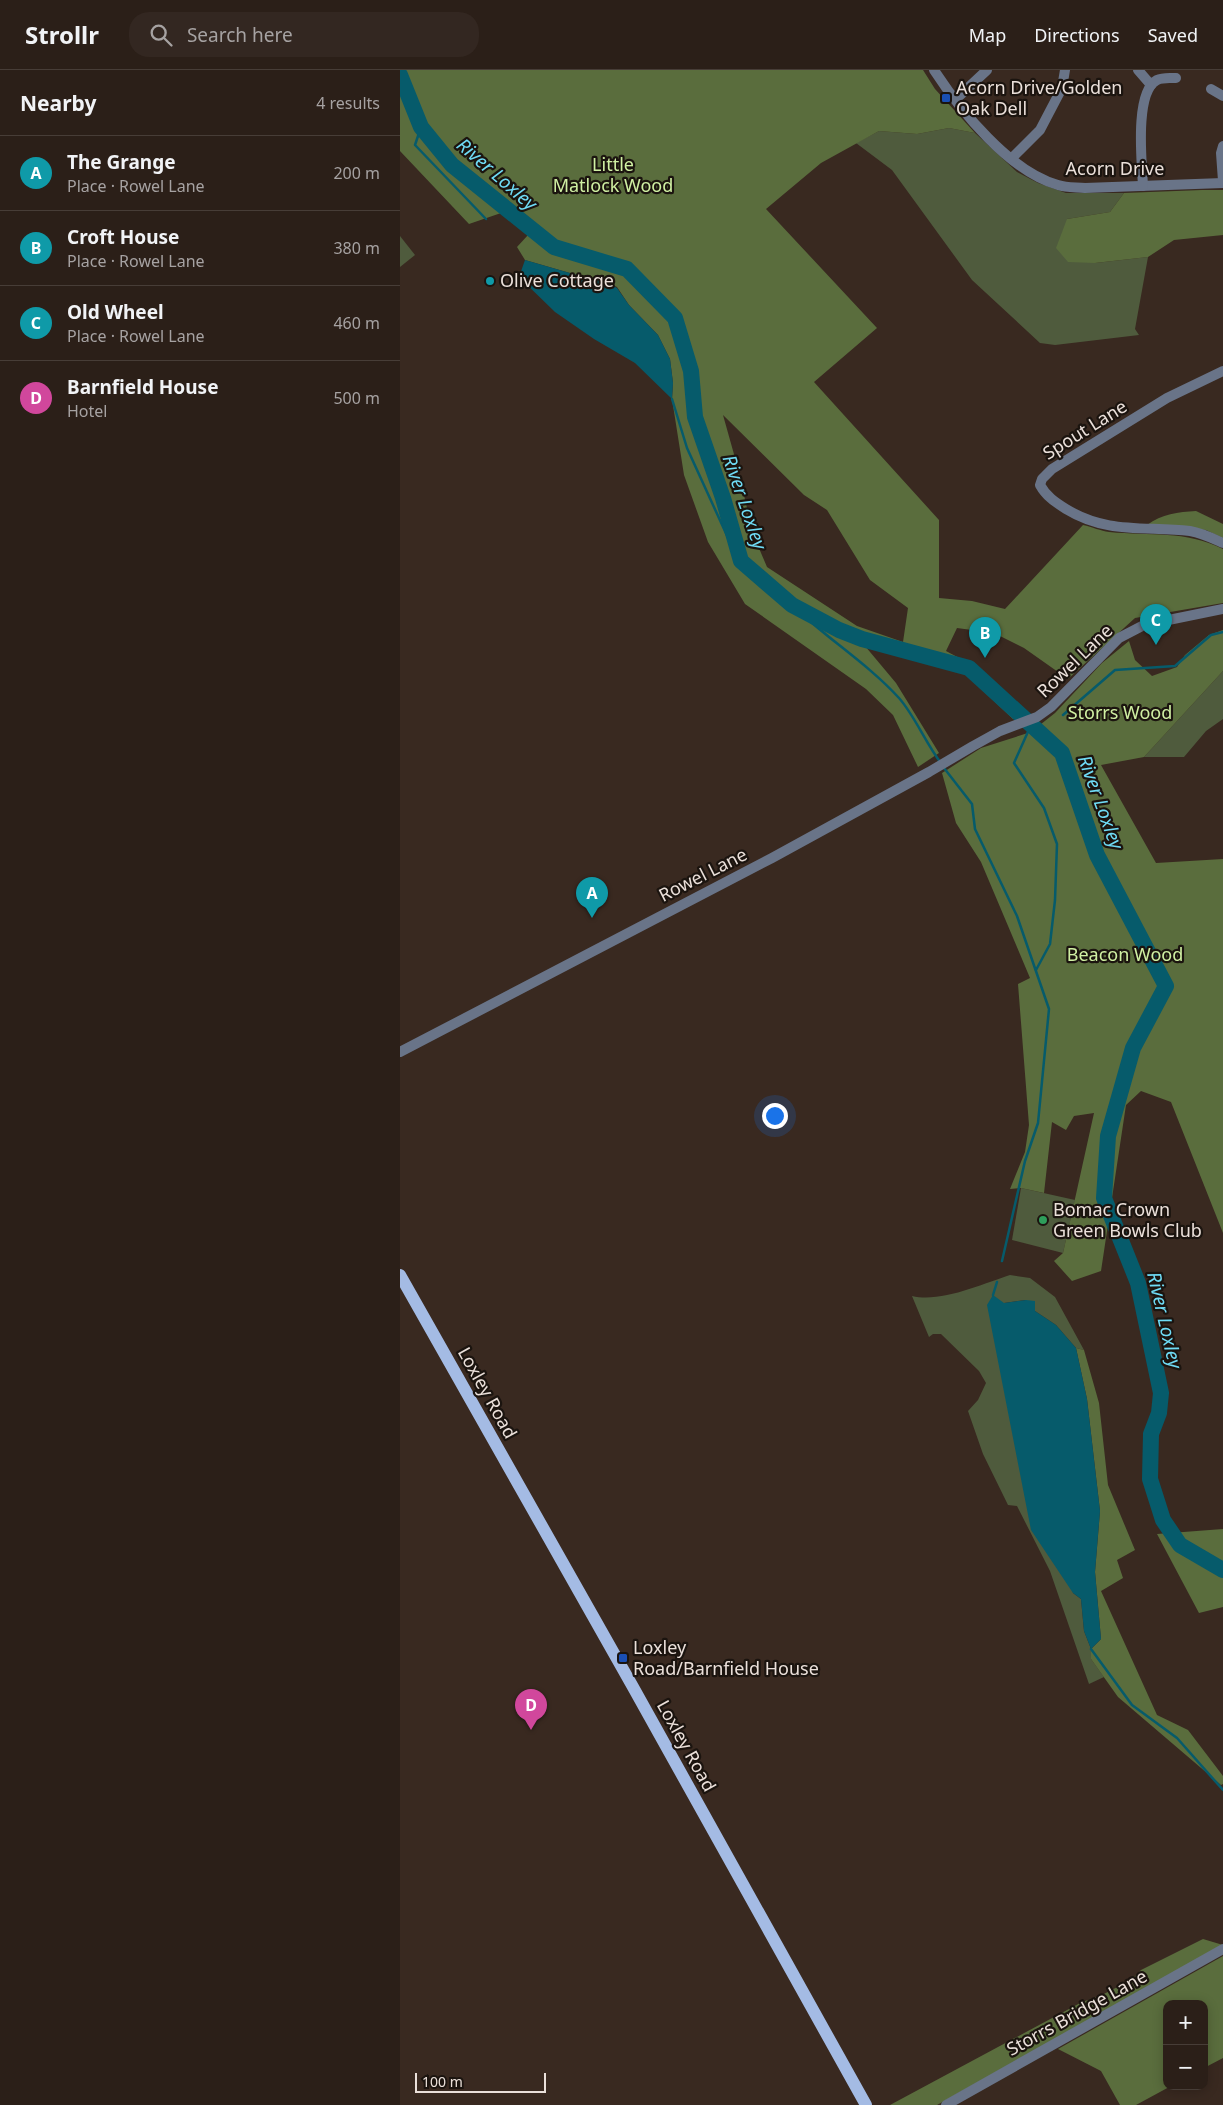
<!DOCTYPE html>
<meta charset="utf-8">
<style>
body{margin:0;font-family:"Noto Sans",sans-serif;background:#332721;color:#f1f3f6}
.controls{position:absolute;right:15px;bottom:15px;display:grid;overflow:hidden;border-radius:10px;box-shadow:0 2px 12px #0003}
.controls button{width:45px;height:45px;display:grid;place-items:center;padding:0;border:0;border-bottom:1px solid #473d37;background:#2b1f18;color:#f1f3f6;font:25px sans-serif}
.scale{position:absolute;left:15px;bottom:12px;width:131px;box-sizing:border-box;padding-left:5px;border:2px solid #ebe0da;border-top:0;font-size:14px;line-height:18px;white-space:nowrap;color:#ebe0da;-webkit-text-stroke:4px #1b140f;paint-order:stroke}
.you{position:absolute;left:374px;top:1045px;width:18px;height:18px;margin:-12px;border:4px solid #fff;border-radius:50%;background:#1a73e8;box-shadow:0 0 0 8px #1a73e833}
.badge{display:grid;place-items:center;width:32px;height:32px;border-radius:50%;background:#ea580c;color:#fff;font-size:16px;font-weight:700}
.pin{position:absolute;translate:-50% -41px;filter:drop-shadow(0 1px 2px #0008)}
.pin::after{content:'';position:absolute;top:26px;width:18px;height:15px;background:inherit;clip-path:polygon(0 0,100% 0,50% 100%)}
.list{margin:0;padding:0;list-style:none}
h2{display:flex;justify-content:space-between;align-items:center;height:65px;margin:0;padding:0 20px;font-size:21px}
h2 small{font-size:16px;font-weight:400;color:#a6a2a2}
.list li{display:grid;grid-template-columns:32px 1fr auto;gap:15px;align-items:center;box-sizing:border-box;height:75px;padding:0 20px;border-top:1px solid #473d37}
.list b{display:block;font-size:19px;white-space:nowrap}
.list p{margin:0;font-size:16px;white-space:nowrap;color:#a6a2a2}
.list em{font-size:16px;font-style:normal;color:#a6a2a2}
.icon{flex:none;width:28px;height:28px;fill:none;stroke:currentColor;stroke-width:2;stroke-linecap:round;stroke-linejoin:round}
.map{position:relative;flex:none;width:823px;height:2035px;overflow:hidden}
header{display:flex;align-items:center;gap:30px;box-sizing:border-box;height:70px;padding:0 25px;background:#2b1f18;border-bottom:1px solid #473d37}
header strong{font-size:24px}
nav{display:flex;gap:28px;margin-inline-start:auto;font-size:18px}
.search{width:350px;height:45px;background:#332721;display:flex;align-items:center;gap:12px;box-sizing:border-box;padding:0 18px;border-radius:20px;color:#a6a2a2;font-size:19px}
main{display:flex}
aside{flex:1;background:#2b1f18}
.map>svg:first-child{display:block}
.green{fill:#4f5b3d}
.forest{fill:#5a6d3d;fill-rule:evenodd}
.water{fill:#065b6b}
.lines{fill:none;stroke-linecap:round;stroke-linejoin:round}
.stream{stroke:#065b6b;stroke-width:2.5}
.river{stroke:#065b6b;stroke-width:16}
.minor{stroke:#697488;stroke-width:10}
.major{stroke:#a4bbe4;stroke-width:12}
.transit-dot{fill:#1a4fb4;stroke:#1b140f;stroke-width:2}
.culture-dot{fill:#0f9aa8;stroke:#1b140f;stroke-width:2}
.leisure-dot{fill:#2e9e5b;stroke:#1b140f;stroke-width:2}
.labels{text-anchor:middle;stroke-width:4.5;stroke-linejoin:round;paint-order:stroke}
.poi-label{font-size:18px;fill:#ebe0da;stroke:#1b140f;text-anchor:start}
.park-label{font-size:18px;fill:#d0f0a3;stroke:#1b140f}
.street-label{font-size:18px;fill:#ebe0da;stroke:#1b140f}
.water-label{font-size:19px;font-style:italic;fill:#6fdbf5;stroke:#1b140f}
</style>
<header>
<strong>Strollr</strong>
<div class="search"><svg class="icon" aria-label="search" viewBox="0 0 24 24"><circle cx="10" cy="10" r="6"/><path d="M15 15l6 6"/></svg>Search here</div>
<nav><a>Map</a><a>Directions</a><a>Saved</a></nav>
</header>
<main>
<aside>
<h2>Nearby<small>4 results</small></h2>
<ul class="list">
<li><span class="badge" style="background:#0f9aa8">A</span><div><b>The Grange</b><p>Place · Rowel Lane</p></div><em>200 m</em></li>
<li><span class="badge" style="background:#0f9aa8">B</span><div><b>Croft House</b><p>Place · Rowel Lane</p></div><em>380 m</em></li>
<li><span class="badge" style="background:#0f9aa8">C</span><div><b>Old Wheel</b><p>Place · Rowel Lane</p></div><em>460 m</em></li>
<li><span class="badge" style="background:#d1479c">D</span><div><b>Barnfield House</b><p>Hotel</p></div><em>500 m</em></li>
</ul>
</aside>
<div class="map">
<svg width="823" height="2035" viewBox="0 0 823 2035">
<rect width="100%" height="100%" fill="#392920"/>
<g class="green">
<polygon points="549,58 575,63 617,102 638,113 666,123 724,123 710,142 667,149 695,193 748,187 735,259 739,265 655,275 640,273 572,210 492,100 456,73 479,61 517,64"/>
<polygon points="0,166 15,185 0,197"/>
<polygon points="823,601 823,649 806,661 784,687 744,687"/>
<polygon points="621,1118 675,1130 663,1183 612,1170"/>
<path d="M 610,1205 L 630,1208 L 655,1227 L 684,1280 L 676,1278 L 656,1255 L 635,1241 L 626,1230 L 604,1233 L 673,1523 L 681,1529 L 684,1561 L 691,1579 L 691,1589 L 704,1607 L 689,1614 L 650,1501 L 617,1436 L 608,1435 L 583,1384 L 568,1341 L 578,1330 L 586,1313 L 579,1301 L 541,1264 L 533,1264 L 529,1267 L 512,1226 C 541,1233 582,1214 610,1205 Z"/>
</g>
<g class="forest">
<path d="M 0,0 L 523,0 L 535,19 L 575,63 L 549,58 L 517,64 L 479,61 L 421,93 L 366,139 L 477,258 L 414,312 L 539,450 L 539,528 L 572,531 L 605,539 L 683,455 C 692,457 701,461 709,462 C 750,466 785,460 823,479 L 823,533 L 735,548 L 668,609 L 624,578 L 594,563 L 557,558 L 546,581 L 563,590 L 627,641 L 613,649 L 564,603 L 465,576 L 496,613 L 539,683 L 518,697 L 493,645 L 466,619 L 345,534 L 308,472 L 284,405 L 272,329 L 273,313 L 270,289 L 258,265 L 229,235 L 217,217 L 202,210 L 194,210 L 125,190 L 117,177 L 128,165 L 104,142 L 69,154 L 0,81 ZM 323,345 L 404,425 L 427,440 L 470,510 L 508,538 L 503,572 L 457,556 L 367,497 L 353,464 L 337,395 Z"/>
<polygon points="802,120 823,120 823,165 774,170 748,187 695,193 668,192 656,178 667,149 710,142 724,123"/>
<path d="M 796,441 L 823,454 L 823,468 L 806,460 L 747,455 C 762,444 778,442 796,441 Z"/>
<polygon points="823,560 823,601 744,687 701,695 756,793 823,789 823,1163 771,1032 741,1021 726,1035 701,1201 672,1211 654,1191 663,1183 694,1043 674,1046 666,1060 652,1052 644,1123 621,1118 610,1119 625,1082 629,1055 618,914 630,908 581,792 556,753 542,703 581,678 631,662 655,643 702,593 729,571 735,590 752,606 777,597 785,585 809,565"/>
<polygon points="676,1278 684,1280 699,1333 708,1415 735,1480 717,1490 723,1508 701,1521 757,1645 788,1660 823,1706 823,1714 821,1715 718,1627 691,1589 691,1579 701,1569 695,1502 700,1441 687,1329"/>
<polygon points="823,1459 823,1537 799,1543 757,1464"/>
<polygon points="803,1869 823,1875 537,2035 490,2035 682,1932 700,1926 731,1910 741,1900"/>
<polygon points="823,1886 823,1988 804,1998 804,1934 767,1934 767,2016 771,2016 736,2035 720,2035 701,2001 658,1979"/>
</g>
<g class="water">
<polygon points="125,190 194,210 202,210 217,218 229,235 258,265 270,289 273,313 272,329 235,293 194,269 155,242 119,207"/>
<polygon points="593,1225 604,1233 626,1230 635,1231 635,1241 656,1255 676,1278 687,1329 700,1441 695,1502 701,1569 691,1579 684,1561 681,1529 673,1523 631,1460 587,1235"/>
</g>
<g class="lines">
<g class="stream">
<polyline points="21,57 15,75 86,149"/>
<polyline points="272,329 287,378 329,470 336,474"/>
<path d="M 392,535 C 426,568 467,593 499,628 C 515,646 526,674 541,693"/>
<polyline points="663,645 715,600 775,596 811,565 823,562"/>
<polyline points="631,655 614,693 644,738 657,774 655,830 650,874 636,900"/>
<polyline points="544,698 572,734 575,759 617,846 649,939 638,1053 625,1091 602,1191"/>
<polyline points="593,1225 597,1212"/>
<polyline points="691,1579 732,1635 777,1668 823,1720"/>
</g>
<polyline class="river" points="0,5 21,57 52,95 154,177 227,199 275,248 291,301 295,347 323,428 341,491 392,535 439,560 462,569 569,598 662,683 697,785 766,916 733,978 708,1066 704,1128 738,1213 761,1323 759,1343 751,1364 750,1409 763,1450 780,1475 823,1500"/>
<g class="minor">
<path d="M 534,0 C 560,40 610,102 658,115 C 667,118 676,117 685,118 L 823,113"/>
<polyline points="738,0 751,15"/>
<polyline points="811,19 823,26"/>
<polyline points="556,29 587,0"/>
<polyline points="823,76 821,83 823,111"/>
<polyline points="612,88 640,60 662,18 665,0"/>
<path d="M 743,116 C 742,94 734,22 757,10 C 763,7 770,8 776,8"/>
<path d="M 823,301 L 767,328 L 652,399 L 642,409 L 640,415 C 646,426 655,432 666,439 C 707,464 744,456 790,461 C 802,463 812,468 823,473"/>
<polyline points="0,982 372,788 529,702 573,676 600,661 637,647 651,637 719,568 744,555 823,539"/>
<polyline points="546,2035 823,1879"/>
</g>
<polyline class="major" points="0,1205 233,1617 466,2035"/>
</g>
<g class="transit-dot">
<rect x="541" y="23" width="10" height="10" rx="2.5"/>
<rect x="218" y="1583" width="10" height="10" rx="2.5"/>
</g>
<circle class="culture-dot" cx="90" cy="211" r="5"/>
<circle class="leisure-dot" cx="643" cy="1150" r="5"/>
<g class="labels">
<g class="poi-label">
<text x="556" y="24">Acorn Drive/Golden<tspan x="556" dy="21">Oak Dell</tspan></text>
<text x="100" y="217">Olive Cottage</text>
<text x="653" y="1146">Bomac Crown<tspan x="653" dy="21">Green Bowls Club</tspan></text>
<text x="233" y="1584">Loxley<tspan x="233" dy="21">Road/Barnfield House</tspan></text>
</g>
<g class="park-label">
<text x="213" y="101">Little<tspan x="213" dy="21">Matlock Wood</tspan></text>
<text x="720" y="649">Storrs Wood</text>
<text x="725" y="891">Beacon Wood</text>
</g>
<g class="street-label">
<text x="715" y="105">Acorn Drive</text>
<text transform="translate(685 360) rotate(-32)" y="6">Spout Lane</text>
<text transform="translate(675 591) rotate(-44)" y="6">Rowel Lane</text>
<text transform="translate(303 805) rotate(-27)" y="6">Rowel Lane</text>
<text transform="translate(87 1323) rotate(61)" y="6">Loxley Road</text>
<text transform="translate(286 1676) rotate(61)" y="6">Loxley Road</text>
<text transform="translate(677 1943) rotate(-29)" y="6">Storrs Bridge Lane</text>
</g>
<g class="water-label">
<text transform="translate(97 104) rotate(41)" y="7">River Loxley</text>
<text transform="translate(345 432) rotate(71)" y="7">River Loxley</text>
<text transform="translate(701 732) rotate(70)" y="7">River Loxley</text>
<text transform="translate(765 1250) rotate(77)" y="7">River Loxley</text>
</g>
</g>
</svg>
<div class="controls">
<button>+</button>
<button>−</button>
</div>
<div class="scale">100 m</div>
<div class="you"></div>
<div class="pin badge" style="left:192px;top:848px;background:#0f9aa8">A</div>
<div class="pin badge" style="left:585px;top:588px;background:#0f9aa8">B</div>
<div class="pin badge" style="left:756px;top:575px;background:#0f9aa8">C</div>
<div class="pin badge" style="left:131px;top:1660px;background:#d1479c">D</div>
</div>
</main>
